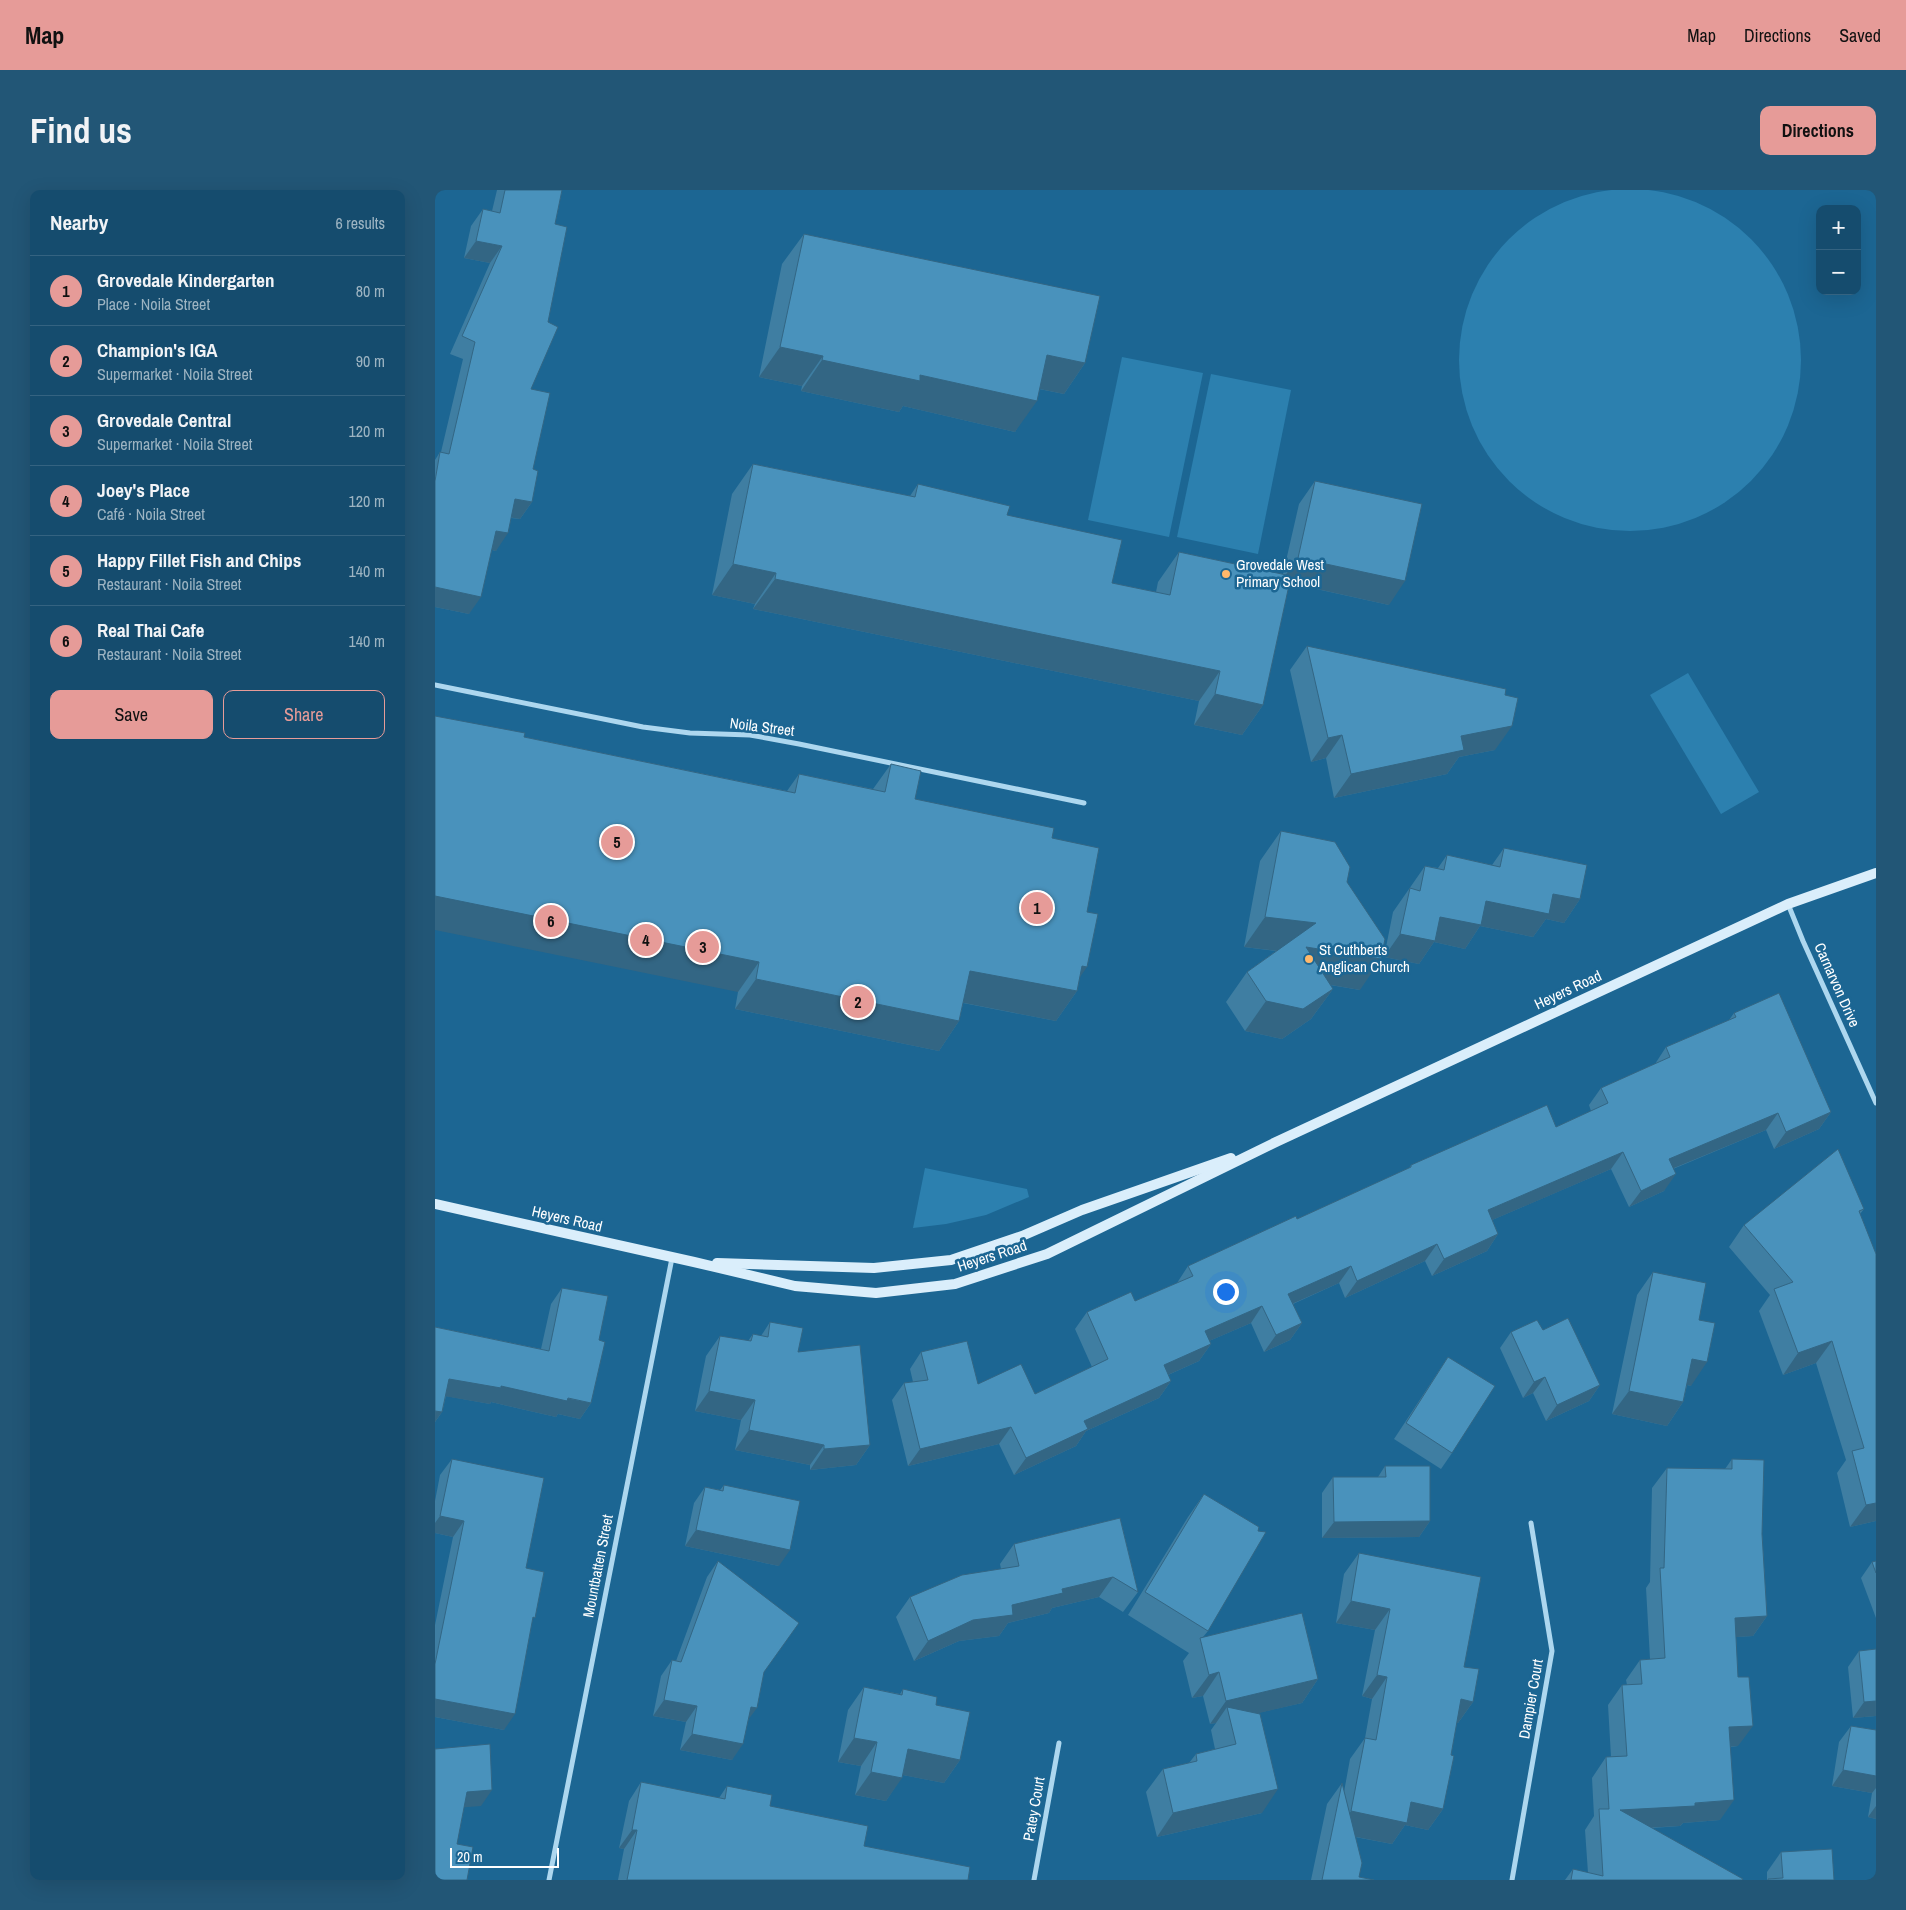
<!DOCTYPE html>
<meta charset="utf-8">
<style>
body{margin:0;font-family:"Archivo Narrow",sans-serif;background:#225676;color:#f1f3f6}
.controls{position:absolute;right:15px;top:15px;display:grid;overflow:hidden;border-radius:10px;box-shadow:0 5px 20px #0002}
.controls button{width:45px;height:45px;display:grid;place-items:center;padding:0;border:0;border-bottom:1px solid #346381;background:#154c6e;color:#f1f3f6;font:25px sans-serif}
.scale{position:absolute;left:15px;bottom:12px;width:109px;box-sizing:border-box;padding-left:5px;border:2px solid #fff;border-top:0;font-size:14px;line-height:18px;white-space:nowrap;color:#fff;-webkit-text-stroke:4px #1c6693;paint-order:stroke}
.you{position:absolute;left:790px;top:1101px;width:18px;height:18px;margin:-12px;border:4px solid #fff;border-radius:50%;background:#1a73e8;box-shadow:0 0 0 8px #1a73e833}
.badge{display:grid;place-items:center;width:32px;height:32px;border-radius:50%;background:#e69b98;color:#111;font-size:16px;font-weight:700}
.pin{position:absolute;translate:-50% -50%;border:2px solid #fff;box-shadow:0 1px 5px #0006}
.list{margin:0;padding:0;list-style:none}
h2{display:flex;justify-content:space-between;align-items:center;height:65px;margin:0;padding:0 20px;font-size:21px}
h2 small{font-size:16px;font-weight:400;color:#9db4c2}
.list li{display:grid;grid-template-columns:32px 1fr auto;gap:15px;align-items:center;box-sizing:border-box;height:70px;padding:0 20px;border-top:1px solid #346381}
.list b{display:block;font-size:19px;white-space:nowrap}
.list p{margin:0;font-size:16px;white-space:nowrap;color:#9db4c2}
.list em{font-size:16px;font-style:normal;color:#9db4c2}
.actions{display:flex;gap:10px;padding:15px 20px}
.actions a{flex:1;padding:11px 0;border:1px solid #e69b98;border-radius:10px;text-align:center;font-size:18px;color:#e69b98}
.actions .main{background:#e69b98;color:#111}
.map{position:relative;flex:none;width:1441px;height:1690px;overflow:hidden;border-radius:10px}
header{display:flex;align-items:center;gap:30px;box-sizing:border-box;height:70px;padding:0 25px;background:#e69b98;color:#111}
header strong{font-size:24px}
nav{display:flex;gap:28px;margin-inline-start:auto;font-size:18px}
.intro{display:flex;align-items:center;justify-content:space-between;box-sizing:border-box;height:120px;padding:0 30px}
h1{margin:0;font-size:35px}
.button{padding:12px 22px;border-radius:10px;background:#e69b98;color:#111;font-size:18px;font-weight:700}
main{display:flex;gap:30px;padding:0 30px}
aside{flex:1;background:#154c6e;border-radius:10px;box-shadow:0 5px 20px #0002}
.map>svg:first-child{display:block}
.green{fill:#2c80af}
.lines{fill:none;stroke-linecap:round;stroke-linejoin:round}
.street{stroke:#add7ef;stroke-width:5}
.secondary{stroke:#daeefb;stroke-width:10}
.wall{fill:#3f7ea2}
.shaded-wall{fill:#336684}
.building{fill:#4992bc;stroke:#336684}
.poi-dot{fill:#ffb86b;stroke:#1c6693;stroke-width:2}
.labels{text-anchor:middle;stroke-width:5;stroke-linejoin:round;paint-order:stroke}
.poi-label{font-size:15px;fill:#fff;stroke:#1c6693;text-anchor:start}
.street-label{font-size:15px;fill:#fff;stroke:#1c6693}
</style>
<header>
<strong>Map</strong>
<nav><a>Map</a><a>Directions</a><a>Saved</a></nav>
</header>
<div class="intro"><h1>Find us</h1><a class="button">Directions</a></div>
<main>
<aside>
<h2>Nearby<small>6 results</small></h2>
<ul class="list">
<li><span class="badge">1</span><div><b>Grovedale Kindergarten</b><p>Place · Noila Street</p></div><em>80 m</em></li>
<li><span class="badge">2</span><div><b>Champion's IGA</b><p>Supermarket · Noila Street</p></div><em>90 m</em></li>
<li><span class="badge">3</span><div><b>Grovedale Central</b><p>Supermarket · Noila Street</p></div><em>120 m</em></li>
<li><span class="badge">4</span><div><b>Joey's Place</b><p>Café · Noila Street</p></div><em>120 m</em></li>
<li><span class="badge">5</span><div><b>Happy Fillet Fish and Chips</b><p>Restaurant · Noila Street</p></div><em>140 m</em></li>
<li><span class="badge">6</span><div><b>Real Thai Cafe</b><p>Restaurant · Noila Street</p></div><em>140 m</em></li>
</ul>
<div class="actions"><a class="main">Save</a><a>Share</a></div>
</aside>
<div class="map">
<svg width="1441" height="1690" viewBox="0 0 1441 1690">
<rect width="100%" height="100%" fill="#1c6693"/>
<g class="green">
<circle cx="1195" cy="170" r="171"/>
<polygon points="687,167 768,183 734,347 653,330"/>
<polygon points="776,184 856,200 823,364 742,347"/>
<polygon points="1253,483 1324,602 1286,624 1215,505"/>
<polygon points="490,978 592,999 594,1007 551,1025 511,1034 478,1038"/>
</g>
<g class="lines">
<g class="street">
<polyline points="0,495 208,537 255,543 315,545 364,554 649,613"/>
<polyline points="1353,714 1368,751 1441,913"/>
<polyline points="114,1690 237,1068"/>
<polyline points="599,1690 624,1553"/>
<polyline points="1077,1690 1117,1461 1096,1333"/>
</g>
<g class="secondary">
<polyline points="0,1014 259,1072 360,1096 441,1103 520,1094 612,1064 841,952 1353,714 1441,683"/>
<polyline points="282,1073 439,1078 516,1070 587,1046 647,1020 796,968"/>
</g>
</g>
<g class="wall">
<polygon points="62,0 127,0 120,34 96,199 98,279 97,312 85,329 76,328 61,361 57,360 34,424 0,417 0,270 5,262 6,262 28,169 15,164 55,73 29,68 36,36 48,19 57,21"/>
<polygon points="369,44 650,173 629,204 604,199 580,242 468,216 464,222 366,201 367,196 324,187 347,74"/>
<polygon points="318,274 475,306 483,294 572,325 677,393 721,402 723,392 744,362 848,384 864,314 880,291 954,415 854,393 828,515 807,545 759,535 764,511 318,419 320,414 277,405 297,304"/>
<polygon points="872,456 1060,560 1024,567 1012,584 899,608 891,568 876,572 855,480"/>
<polygon points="89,547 352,601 364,584 438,599 456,574 480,609 617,648 652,722 644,789 642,801 621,831 528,813 524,831 504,861 300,819 303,802"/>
<polygon points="846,641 912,692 925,800 895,795 898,799 876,829 847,849 810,841 791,812 812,782 841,761 809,757 825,671"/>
<polygon points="1069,658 1145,709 1129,733 1111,729 1098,747 1045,736 1030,759 999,752 984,774 949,767 958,722 990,676 1003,678 1012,665 1057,675"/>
<polygon points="1299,823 1396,922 1384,939 1339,959 1331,940 1238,979 1229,1001 1194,1017 1176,979 1057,1030 1063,1044 1052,1061 997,1086 990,1071 910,1108 904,1093 858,1114 867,1133 855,1150 829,1162 816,1133 774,1151 776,1154 764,1171 733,1185 736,1191 724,1208 651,1241 641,1256 579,1285 564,1254 473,1276 457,1210 469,1193 478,1192 475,1179 486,1162 543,1194 600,1204 657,1177 640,1139 652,1122 700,1111 742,1093 753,1076 862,1029 974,978 976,975 1121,937 1156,921 1154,915 1166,898 1220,874 1231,857 1294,830"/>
<polygon points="1429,1019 1425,1024 1441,1331 1415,1337 1402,1283 1411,1270 1381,1173 1348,1185 1324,1121 1335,1105 1294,1057 1309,1035"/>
<polygon points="1218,1082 1264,1130 1256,1196 1252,1195 1248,1212 1232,1236 1177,1224 1202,1105"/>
<polygon points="127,1098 164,1150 156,1213 145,1229 123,1224 121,1227 56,1212 55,1214 11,1206 7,1222 0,1232 0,1137 106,1159 116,1114"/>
<polygon points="335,1132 363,1162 435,1255 421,1275 375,1280 375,1275 300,1260 306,1230 260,1221 271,1166 285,1146 313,1151 318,1144 326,1146"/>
<polygon points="1108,1140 1165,1195 1154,1211 1111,1231 1098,1203 1088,1208 1065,1158 1076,1142"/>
<polygon points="1013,1167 1017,1263 1006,1279 959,1249"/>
<polygon points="17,1269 91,1378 97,1432 69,1540 0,1527 0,1435 18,1347 0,1343 0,1311 5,1285"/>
<polygon points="1297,1269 1327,1344 1332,1426 1318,1446 1301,1447 1303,1556 1296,1557 1285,1630 1248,1633 1245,1636 1217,1638 1307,1690 1130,1690 1138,1679 1153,1683 1150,1640 1159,1626 1157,1588 1171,1567 1176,1567 1173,1515 1187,1495 1192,1495 1191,1490 1205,1470 1215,1469 1211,1398 1215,1392 1217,1298 1232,1278 1290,1279"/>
<polygon points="950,1276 995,1331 984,1347 887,1348 887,1303 898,1287 943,1287"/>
<polygon points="289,1295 344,1376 250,1356 259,1313 270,1297 285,1300"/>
<polygon points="769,1304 773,1441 768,1447 883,1489 867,1513 822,1523 827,1623 722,1647 711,1602 728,1579 754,1573 761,1564 780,1559 776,1540 781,1533 775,1534 768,1506 757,1508 748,1471 754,1463 693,1425 753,1327"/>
<polygon points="685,1328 703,1402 688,1422 664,1407 617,1418 614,1423 573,1433 564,1446 524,1451 479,1471 461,1427 475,1407 566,1379 565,1374 579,1354"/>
<polygon points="924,1363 1029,1477 1038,1512 1023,1533 1021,1533 1016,1565 1008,1619 993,1640 970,1635 957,1654 920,1647 924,1687 939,1690 876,1690 892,1614 907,1593 909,1602 915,1569 930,1548 937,1509 927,1506 940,1440 901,1433 909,1384"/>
<polygon points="283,1371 329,1482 313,1529 297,1570 245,1560 251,1532 218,1526 226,1486 237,1470 241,1471 272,1387"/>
<polygon points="1441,1371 1441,1428 1426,1388 1437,1372"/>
<polygon points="1424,1461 1441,1526 1418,1528 1413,1477"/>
<polygon points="429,1497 465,1504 468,1499 501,1515 525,1570 509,1593 468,1585 451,1611 420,1605 426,1576 403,1572 413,1520"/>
<polygon points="1416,1536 1441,1540 1441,1629 1433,1627 1437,1603 1397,1596 1404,1552"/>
<polygon points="206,1592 284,1608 292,1596 335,1616 429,1656 533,1690 183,1690 189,1659 184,1658 194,1611"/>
<polygon points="1346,1662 1399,1690 1332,1690 1332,1682"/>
</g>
<g class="shaded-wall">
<polygon points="41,51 67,56 55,73 29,68"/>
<polygon points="345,157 388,166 367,196 324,187"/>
<polygon points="612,165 650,173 629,204 590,196"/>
<polygon points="387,170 485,185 602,211 580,242 468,216 464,222 366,201"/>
<polygon points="80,309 97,312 85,329 67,326"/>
<polygon points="61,341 73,343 61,361 49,358"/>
<polygon points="863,368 970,391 954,415 846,391"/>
<polygon points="298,374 341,383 320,414 277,405"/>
<polygon points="340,389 785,481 764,511 318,419"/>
<polygon points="0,397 46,407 34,424 0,417"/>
<polygon points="780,504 828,515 807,545 759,535"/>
<polygon points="1077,536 1060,560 1024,567 1012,584 899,608 916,584 1026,546"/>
<polygon points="907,545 891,568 876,572 893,548"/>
<polygon points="1118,704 1145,709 1129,733 1111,729 1098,747 1045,736 1030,759 999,752 984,774 949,767 965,744 1005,727 1051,711"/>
<polygon points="0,706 324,772 303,802 0,740"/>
<polygon points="830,727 881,733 860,763 809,757"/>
<polygon points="871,757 946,769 925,800 850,787"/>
<polygon points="647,776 652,777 636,800 642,801 621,831 514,810 535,781"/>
<polygon points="321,789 524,831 504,861 300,819"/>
<polygon points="898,799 876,829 847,849 810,841 831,811"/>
<polygon points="1396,922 1384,939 1339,959 1351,942"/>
<polygon points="1343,923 1331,940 1222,985 1234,969"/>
<polygon points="1188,962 1176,979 1041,1037 1053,1020"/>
<polygon points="1241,984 1229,1001 1194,1017 1206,1001"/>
<polygon points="1063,1044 1052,1061 997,1086 1009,1069"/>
<polygon points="1002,1054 990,1071 910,1108 922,1091"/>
<polygon points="916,1076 904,1093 841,1121 853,1104"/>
<polygon points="827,1116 816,1133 758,1158 770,1141"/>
<polygon points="867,1133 855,1150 829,1162 841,1145"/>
<polygon points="1397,1151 1381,1173 1348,1185 1363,1163"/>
<polygon points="776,1154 764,1171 717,1192 729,1175"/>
<polygon points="1257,1169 1272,1172 1256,1196 1241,1192"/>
<polygon points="1110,1187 1098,1203 1088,1208 1099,1192"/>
<polygon points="14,1189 66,1196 156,1213 145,1229 123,1224 121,1227 56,1212 55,1214 3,1205"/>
<polygon points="736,1191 724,1208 651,1241 641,1256 579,1285 591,1268 649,1231"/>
<polygon points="1165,1195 1154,1211 1111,1231 1122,1215"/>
<polygon points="274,1201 320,1210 306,1230 260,1221"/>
<polygon points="1194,1201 1248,1212 1232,1236 1177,1224"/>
<polygon points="0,1221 7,1222 0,1232"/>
<polygon points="576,1237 564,1254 473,1276 485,1259"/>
<polygon points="314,1240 389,1255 375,1275 300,1260"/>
<polygon points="435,1255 421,1275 375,1280 389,1259"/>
<polygon points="1441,1313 1441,1331 1415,1337 1431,1315"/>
<polygon points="5,1326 29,1331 18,1347 0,1343 0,1333"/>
<polygon points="995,1331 984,1347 887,1348 899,1332"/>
<polygon points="261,1340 355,1360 344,1376 250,1356"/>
<polygon points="678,1387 664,1407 617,1418 614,1423 573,1433 564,1446 524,1451 479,1471 493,1451 538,1430 577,1415 627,1399"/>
<polygon points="916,1411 955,1419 940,1440 901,1433"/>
<polygon points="1332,1426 1318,1446 1286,1448 1300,1428"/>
<polygon points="784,1482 768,1506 757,1508 774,1485"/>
<polygon points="942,1485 952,1487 937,1509 927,1506"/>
<polygon points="883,1489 867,1513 795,1530 792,1517 781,1533 775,1534 791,1511"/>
<polygon points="0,1509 80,1524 69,1540 0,1527"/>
<polygon points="1026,1509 1038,1512 1023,1533 1011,1530"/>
<polygon points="229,1510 262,1516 251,1532 218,1526"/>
<polygon points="1441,1511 1441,1526 1418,1528 1429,1512"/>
<polygon points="316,1517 322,1518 310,1534"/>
<polygon points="1318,1536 1303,1556 1280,1558 1294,1537"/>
<polygon points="257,1544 308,1554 297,1570 245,1560"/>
<polygon points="419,1548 442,1552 426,1576 403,1572"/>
<polygon points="473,1559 525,1570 509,1593 457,1583"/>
<polygon points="1408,1580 1441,1586 1441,1598 1437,1603 1397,1596"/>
<polygon points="436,1582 467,1588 451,1611 420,1605"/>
<polygon points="843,1599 827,1623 722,1647 738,1623"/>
<polygon points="57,1600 46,1616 21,1618 32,1602"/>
<polygon points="1299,1610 1285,1630 1248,1633 1245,1636 1171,1640 1185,1620"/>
<polygon points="976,1612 1008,1619 993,1640 970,1635 957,1654 901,1643 916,1621"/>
<polygon points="1441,1616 1441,1629 1433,1627"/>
<polygon points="197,1640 202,1640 189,1659 184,1658"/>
</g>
<g class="building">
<polygon points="70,0 127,0 120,34 132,37 113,132 123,137 96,199 115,203 98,279 103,281 97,312 80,309 73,343 61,341 46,407 0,397 0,291 5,262 14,264 40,152 27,146 67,56 41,51 48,19 65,23"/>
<polygon points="369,44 665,106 650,173 612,165 602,211 485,185 485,191 387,170 388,166 345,157"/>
<polygon points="318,274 480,307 483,294 575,316 572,325 687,350 677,393 735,405 744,362 856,386 828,515 780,504 785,481 340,389 341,383 298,374"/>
<polygon points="880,291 987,314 970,391 863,368"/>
<polygon points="872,456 1071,499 1070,505 1083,508 1077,536 1026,546 1029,560 916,584 907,545 893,548"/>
<polygon points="0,526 90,543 89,547 360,603 364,584 450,602 456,574 486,581 480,609 619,638 617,648 664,658 652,722 663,724 652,777 647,776 642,801 535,781 524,831 321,789 324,772 0,706"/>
<polygon points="846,641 900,652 915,677 912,692 950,749 946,769 871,757 898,799 868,819 831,811 812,782 881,733 830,727"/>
<polygon points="1069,658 1152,675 1145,709 1118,704 1114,724 1051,711 1046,735 1005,727 1000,751 965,744 975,698 985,701 990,676 1009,680 1012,665 1065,677"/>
<polygon points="1344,803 1396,922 1351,942 1343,923 1234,969 1241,984 1206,1001 1188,962 1053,1020 1063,1044 1009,1069 1002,1054 922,1091 916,1076 853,1104 867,1133 841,1145 827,1116 770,1141 776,1154 729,1175 736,1191 649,1231 653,1239 591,1268 576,1237 485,1259 469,1193 493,1190 486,1162 532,1151 543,1194 586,1174 600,1204 673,1169 652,1122 696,1102 700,1111 758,1086 753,1076 861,1026 862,1029 976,977 976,975 1112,915 1121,937 1173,913 1166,898 1235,867 1231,857 1301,827 1299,823"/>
<polygon points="1403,959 1429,1019 1424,1021 1441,1064 1441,1313 1431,1315 1417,1261 1429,1258 1397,1151 1363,1163 1339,1099 1358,1092 1309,1035"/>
<polygon points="1218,1082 1271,1093 1264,1130 1280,1133 1272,1172 1257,1169 1248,1212 1194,1201"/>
<polygon points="127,1098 173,1106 164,1150 170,1152 156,1213 133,1208 132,1211 66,1196 66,1198 14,1189 7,1222 0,1221 0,1137 114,1161"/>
<polygon points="1133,1128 1165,1195 1122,1215 1110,1187 1099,1192 1076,1142 1102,1130 1108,1140"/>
<polygon points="335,1132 368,1138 363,1162 425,1155 435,1255 389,1259 389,1255 314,1240 320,1210 274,1201 285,1146 316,1151 318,1144 333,1147"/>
<polygon points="1013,1167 1060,1196 1017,1263 971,1233"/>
<polygon points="17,1269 109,1288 91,1378 109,1382 100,1428 98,1427 80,1524 0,1509 0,1474 29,1331 5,1326"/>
<polygon points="1297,1269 1329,1270 1327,1344 1332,1426 1300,1428 1303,1487 1314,1487 1318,1536 1294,1537 1299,1610 1260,1613 1260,1616 1185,1620 1308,1689 1307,1690 1136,1690 1138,1679 1168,1686 1164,1619 1174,1619 1171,1567 1192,1566 1187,1495 1207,1494 1205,1470 1230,1468 1225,1378 1229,1378 1232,1278 1297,1279"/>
<polygon points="950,1276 995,1276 995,1331 899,1332 898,1287 951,1287"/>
<polygon points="289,1295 365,1311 355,1360 261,1340 270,1297 288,1301"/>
<polygon points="769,1304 824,1337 823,1341 831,1342 773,1441 710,1402"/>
<polygon points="685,1328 703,1402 678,1387 627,1399 628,1403 577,1415 578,1425 538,1430 493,1451 475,1407 527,1385 584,1376 579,1354"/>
<polygon points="924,1363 1046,1387 1029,1477 1044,1479 1038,1512 1026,1509 1016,1565 1019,1566 1008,1619 976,1612 972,1633 916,1621 930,1548 941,1550 952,1487 942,1485 955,1419 916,1411"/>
<polygon points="283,1371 364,1433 329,1482 322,1518 316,1517 308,1554 257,1544 262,1516 229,1510 237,1470 246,1472"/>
<polygon points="1441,1371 1441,1383 1437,1372"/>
<polygon points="867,1423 883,1489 791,1511 784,1482 774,1485 765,1448"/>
<polygon points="1441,1459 1441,1511 1429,1512 1424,1461"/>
<polygon points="429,1497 467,1505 468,1499 502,1507 501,1515 535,1522 525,1570 473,1559 467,1588 436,1582 442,1552 419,1548"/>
<polygon points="792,1517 825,1524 843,1599 738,1623 728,1579 762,1571 761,1564 801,1554"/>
<polygon points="1416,1536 1441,1540 1441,1586 1408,1580"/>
<polygon points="55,1554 57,1600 32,1602 22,1654 38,1657 32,1690 0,1690 0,1559"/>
<polygon points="206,1592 290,1609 292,1596 337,1605 335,1616 433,1636 429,1656 535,1677 533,1690 192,1690 202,1640 197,1640"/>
<polygon points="907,1593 927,1673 924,1687 939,1690 887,1690"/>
<polygon points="1397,1659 1399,1690 1333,1690 1333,1689 1348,1688 1346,1662"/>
</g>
<g class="poi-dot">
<circle cx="791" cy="384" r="5"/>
<circle cx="874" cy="769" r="5"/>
</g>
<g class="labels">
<g class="poi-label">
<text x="801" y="380">Grovedale West<tspan x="801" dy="17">Primary School</tspan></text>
<text x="884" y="765">St Cuthberts<tspan x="884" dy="17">Anglican Church</tspan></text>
</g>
<g class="street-label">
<text transform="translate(327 537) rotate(7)" y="5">Noila Street</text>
<text transform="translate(1402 795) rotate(66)" y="5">Carnarvon Drive</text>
<text transform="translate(1133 800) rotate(-25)" y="5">Heyers Road</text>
<text transform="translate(132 1029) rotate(13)" y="5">Heyers Road</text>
<text transform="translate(557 1066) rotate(-18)" y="5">Heyers Road</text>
<text transform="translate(163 1376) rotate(-79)" y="5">Mountbatten Street</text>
<text transform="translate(1096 1509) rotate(-80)" y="5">Dampier Court</text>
<text transform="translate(599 1619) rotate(-80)" y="5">Patey Court</text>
</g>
</g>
</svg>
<div class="controls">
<button>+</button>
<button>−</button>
</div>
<div class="scale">20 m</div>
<div class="you"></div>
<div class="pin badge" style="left:602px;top:718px">1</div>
<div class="pin badge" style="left:423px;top:812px">2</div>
<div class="pin badge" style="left:268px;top:757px">3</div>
<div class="pin badge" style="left:211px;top:750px">4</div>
<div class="pin badge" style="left:182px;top:652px">5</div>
<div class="pin badge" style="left:116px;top:731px">6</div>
</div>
</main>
